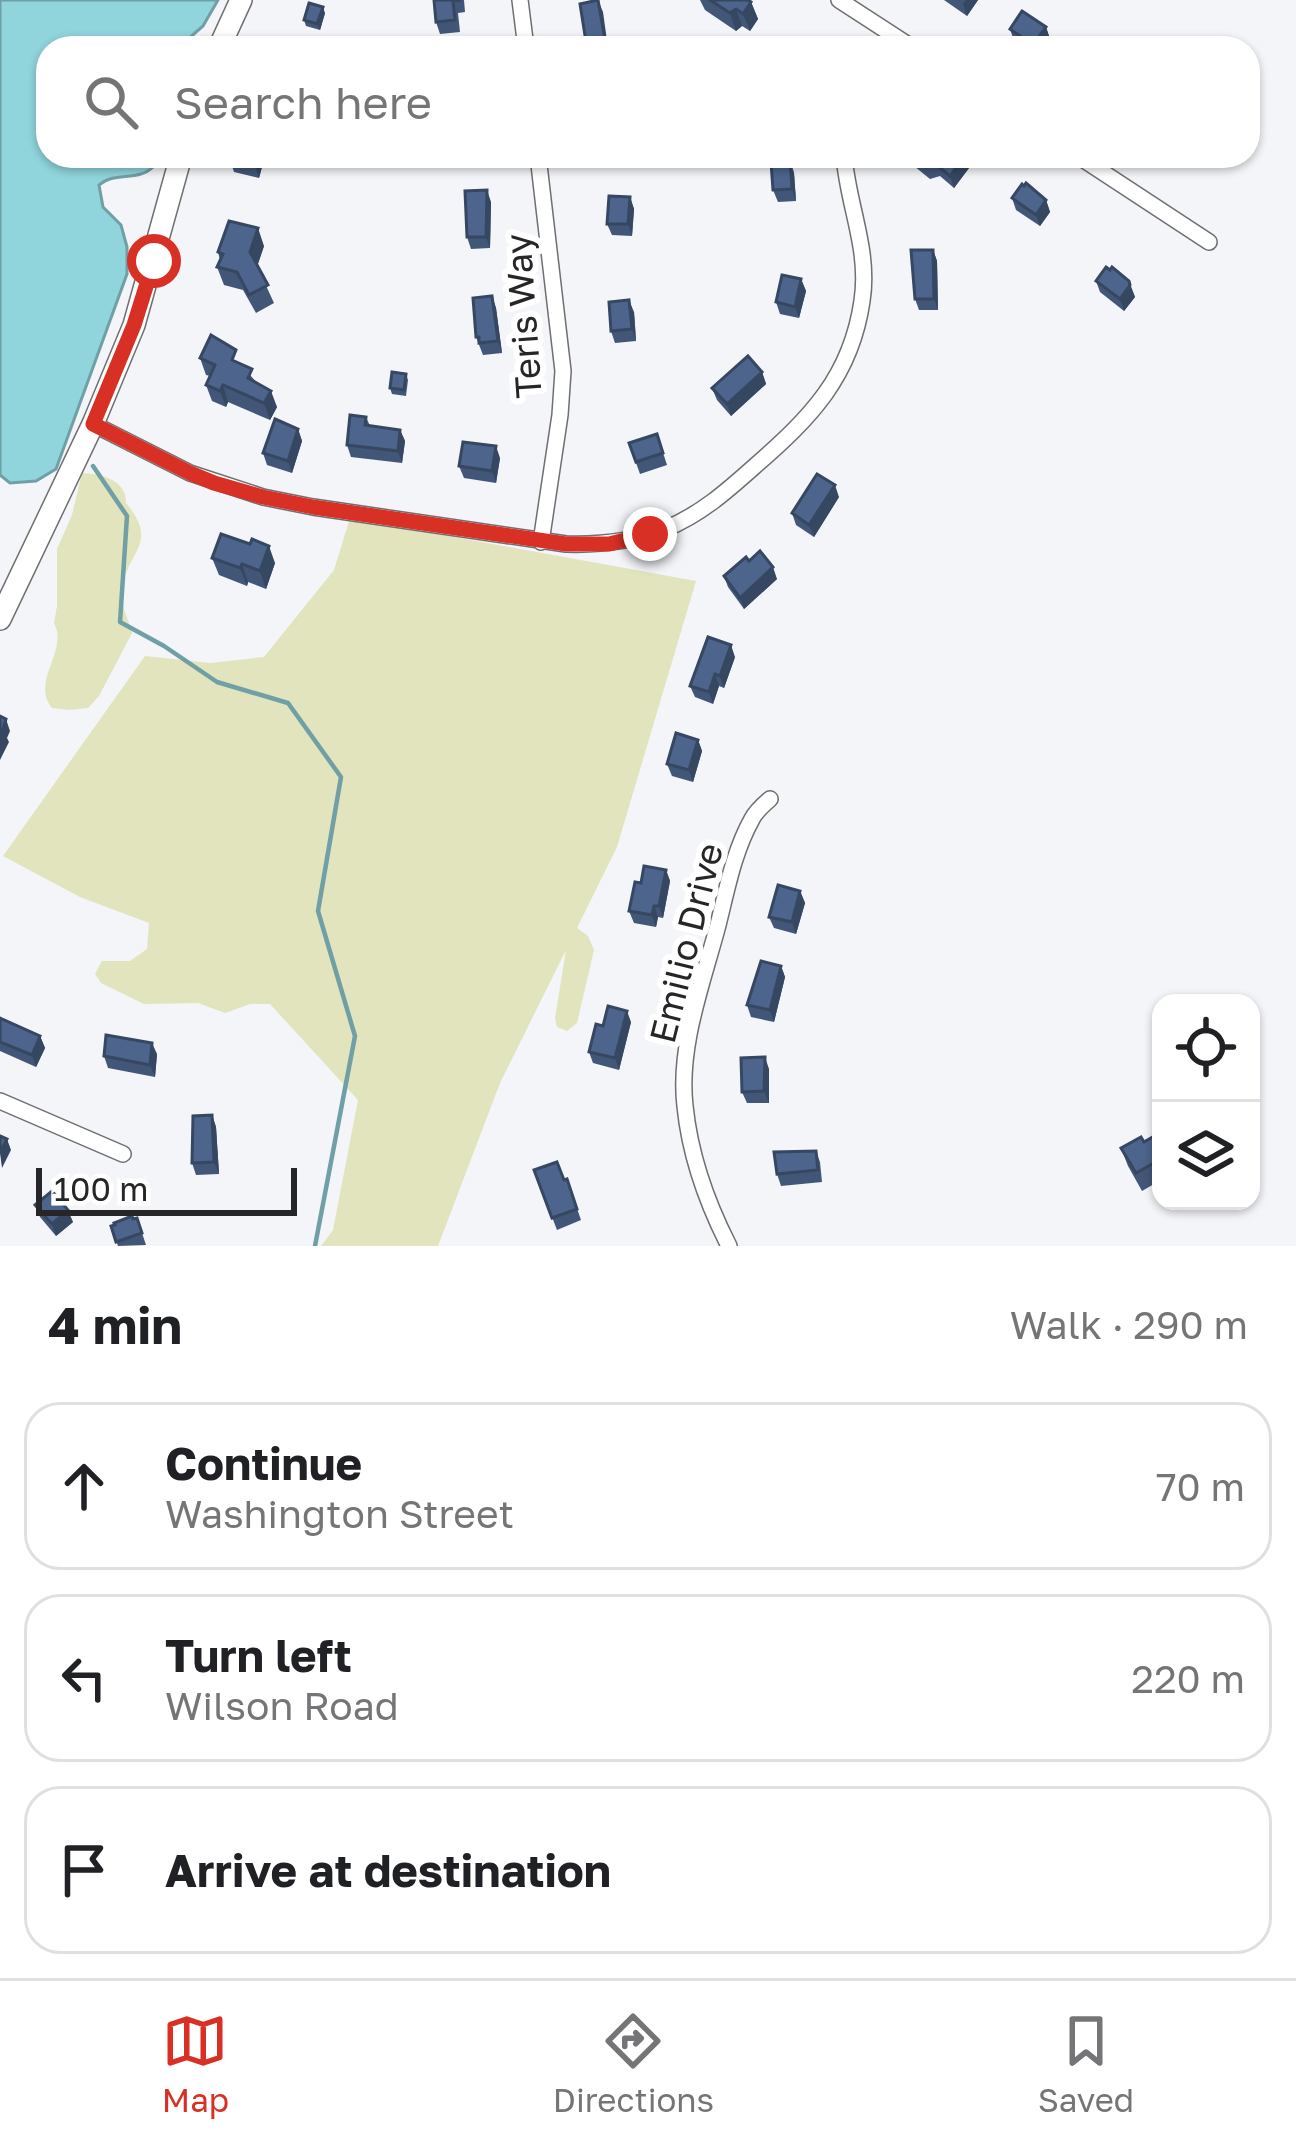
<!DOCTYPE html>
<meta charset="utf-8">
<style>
body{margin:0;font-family:"Golos Text",sans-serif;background:#f6f6f6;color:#202124}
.controls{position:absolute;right:36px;bottom:36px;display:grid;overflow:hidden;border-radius:24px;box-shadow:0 3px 9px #0004}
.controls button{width:108px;height:108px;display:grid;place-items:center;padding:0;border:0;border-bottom:3px solid #e0e0e0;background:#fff;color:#202124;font:60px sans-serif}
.scale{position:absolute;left:36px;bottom:30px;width:261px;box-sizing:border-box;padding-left:12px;border:6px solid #262628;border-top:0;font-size:33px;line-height:42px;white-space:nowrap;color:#262628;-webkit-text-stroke:9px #fff;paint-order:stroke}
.stop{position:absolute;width:36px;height:36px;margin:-27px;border:9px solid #d93025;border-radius:50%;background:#fff}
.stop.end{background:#d93025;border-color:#fff;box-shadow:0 3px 12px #0008}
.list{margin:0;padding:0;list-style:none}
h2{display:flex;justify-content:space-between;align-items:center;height:156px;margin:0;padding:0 48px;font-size:51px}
h2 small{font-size:39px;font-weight:400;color:#757577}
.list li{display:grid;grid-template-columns:78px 1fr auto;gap:36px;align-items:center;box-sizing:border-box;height:168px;margin:0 24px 24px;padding:0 24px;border:3px solid #e0e0e0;border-radius:36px}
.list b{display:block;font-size:45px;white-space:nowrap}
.list p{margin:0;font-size:39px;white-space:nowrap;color:#757577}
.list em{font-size:39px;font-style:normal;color:#757577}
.icon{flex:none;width:66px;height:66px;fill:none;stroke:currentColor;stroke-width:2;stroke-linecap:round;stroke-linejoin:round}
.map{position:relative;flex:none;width:1296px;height:1246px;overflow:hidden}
.search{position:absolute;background:#fff;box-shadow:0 3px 9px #0004;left:36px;right:36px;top:36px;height:132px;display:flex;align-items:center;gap:30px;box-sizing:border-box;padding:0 42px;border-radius:36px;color:#757577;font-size:45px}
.sheet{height:732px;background:#fff}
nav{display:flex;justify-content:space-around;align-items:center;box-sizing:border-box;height:168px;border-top:3px solid #e0e0e0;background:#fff;font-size:33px;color:#757577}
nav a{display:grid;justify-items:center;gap:6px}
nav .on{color:#d93025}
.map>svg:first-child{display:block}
.green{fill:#e1e4bd}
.water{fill:#90d4dc;stroke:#70a0a6;stroke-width:3}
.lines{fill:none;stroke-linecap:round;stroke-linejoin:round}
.stream{stroke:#70a0a6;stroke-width:4.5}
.street-casing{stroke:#6d6f71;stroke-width:18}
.secondary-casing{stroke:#6d6f71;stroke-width:24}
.street{stroke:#fff;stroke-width:15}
.secondary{stroke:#fff;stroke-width:21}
.wall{fill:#425778}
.shaded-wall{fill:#364762}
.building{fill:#4d658c;stroke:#364762;stroke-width:3}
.route{stroke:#d93025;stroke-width:15}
.labels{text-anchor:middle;stroke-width:12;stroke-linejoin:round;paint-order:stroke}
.street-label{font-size:36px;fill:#262628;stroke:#fff}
</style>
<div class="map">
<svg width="1296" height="1246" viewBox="0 0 1296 1246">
<rect width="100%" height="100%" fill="#f3f5f8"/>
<g class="green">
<path d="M 82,473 C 101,474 126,479 126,503 C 162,546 123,552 122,594 C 121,606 129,621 132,633 L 99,696 L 88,708 L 69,710 L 52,708 C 30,680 69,652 54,623 L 57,606 L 57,549 L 72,515 Z"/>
<polygon points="350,518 696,581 617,847 577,928 588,936 594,950 577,1023 567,1031 557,1027 555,1018 566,950 500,1083 438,1246 321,1246 333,1230 358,1100 270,1004 250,1004 225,1013 198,1003 144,1004 101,983 95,974 102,961 130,961 147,949 149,923 80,897 3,856 145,656 210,663 264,657 334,570"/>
</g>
<path class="water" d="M 0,0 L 218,0 L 203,26 L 178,48 L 48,48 L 48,156 L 153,156 L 153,167 C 138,182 114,171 99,185 L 103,207 L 121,225 L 127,247 L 127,274 L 56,469 L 36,481 L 10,483 L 0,475 Z"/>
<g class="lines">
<polyline class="stream" points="93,466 127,516 120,622 164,646 217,682 288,703 341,777 318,911 355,1036 315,1246"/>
<defs>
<g id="street">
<polyline points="520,0 526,48"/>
<polyline points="839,0 913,48"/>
<polyline points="538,156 563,371 560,415 541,542"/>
<polyline points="1078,156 1209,242"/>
<path d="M 93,424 L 190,473 L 263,497 L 313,507 L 566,544 C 600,545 632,542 665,529 C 700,515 727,491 755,466 C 810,418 851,377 862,301 C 870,250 848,206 844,156"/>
<polyline points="0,1101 123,1154"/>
<path d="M 729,1246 C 706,1201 690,1156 685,1106 C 678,1046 703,982 718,925 C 727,889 734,851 752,819 C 756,811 763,805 770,799"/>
</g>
<g id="secondary">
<polyline points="219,48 241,0"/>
<polyline points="0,619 93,424 134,325 181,156"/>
</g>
</defs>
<use href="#street" class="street-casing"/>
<use href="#secondary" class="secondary-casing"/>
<use href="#street" class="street"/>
<use href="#secondary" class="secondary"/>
</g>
<g class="wall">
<polygon points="434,0 464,0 465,12 458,13 460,32 440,34 436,22"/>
<polygon points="700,0 748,0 751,2 758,19 750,31 742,26 736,31 705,10"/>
<polygon points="944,0 978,0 967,16"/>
<polygon points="325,13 320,30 306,26 304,20"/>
<polygon points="1046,27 1050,39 1044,48 1025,48 1014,41 1010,29"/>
<polygon points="265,156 259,178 234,172 230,160"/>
<polygon points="907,156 965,156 972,164 954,188 940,176 930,179 909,162"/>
<polygon points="790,161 794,173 796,201 778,202 773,190"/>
<polygon points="630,197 634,209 632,236 612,235 607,224"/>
<polygon points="1012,198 1046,200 1050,212 1040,226 1016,210"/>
<polygon points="491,202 490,248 471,249 467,237"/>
<polygon points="264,246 257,266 274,303 256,313 243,290 224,285 217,267 220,260 218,252"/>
<polygon points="933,250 937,261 938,310 919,310 915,299"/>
<polygon points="801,279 806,291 799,318 780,314 776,302"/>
<polygon points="1096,281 1129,281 1135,297 1124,311 1100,292"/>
<polygon points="492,296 496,308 502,353 483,355 476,337"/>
<polygon points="634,312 636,341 615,343 611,331"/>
<polygon points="200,358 241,364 277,407 270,420 228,402 226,407 212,401 206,385 210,376 206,375"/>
<polygon points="762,372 766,384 731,416 717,400 712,388"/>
<polygon points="406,374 408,380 406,396 392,394 390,388"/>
<polygon points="366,417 370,426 400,430 405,441 402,463 351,457 347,445"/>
<polygon points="298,429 302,441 292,473 267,465 263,453"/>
<polygon points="657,434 667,465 640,474 629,443"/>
<polygon points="500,458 496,483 464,478 459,466"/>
<polygon points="839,497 814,537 796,525 792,513"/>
<polygon points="212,558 275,563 266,589 248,582 247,586 219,575"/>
<polygon points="749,561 777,579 744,609 728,587 724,576"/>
<polygon points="735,657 724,688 719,686 713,704 695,697 690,686"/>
<polygon points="698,740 702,751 693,782 672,776 667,764"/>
<polygon points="666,870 670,881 663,918 658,917 656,927 634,923 629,911 641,883"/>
<polygon points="800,891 805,903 796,934 774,928 769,917"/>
<polygon points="781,966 785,977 774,1022 751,1017 747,1005"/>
<polygon points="0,1018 40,1036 45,1048 36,1067 0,1051"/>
<polygon points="631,1022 619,1070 593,1063 589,1052 603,1026"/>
<polygon points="157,1054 155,1077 108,1068 104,1056"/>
<polygon points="769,1069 769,1103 747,1103 742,1092"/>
<polygon points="212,1115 216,1127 219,1174 196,1175 192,1163"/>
<polygon points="1161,1132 1161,1180 1142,1191 1128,1166 1121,1148 1144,1142"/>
<polygon points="816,1151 820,1162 822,1182 781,1186 777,1174"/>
<polygon points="534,1170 564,1180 567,1179 581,1220 557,1230"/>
<polygon points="35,1205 73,1222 56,1236 40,1217"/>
<polygon points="137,1218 146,1245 118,1246 111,1226"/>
</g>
<g class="shaded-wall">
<polygon points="598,0 603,12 608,48 606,46"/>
<polygon points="966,0 978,0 967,16 963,4"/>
<polygon points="751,2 758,19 750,31 743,14"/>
<polygon points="323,7 325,13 320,30 317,24"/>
<polygon points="736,9 742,26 736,31 730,13"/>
<polygon points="1046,27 1050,39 1044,48 1034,48 1033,45"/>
<polygon points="258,156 265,156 259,178 255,166"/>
<polygon points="965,156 969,156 972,164 954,188 950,176"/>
<polygon points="790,161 794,173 796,201 792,189"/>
<polygon points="487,190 491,202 490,248 486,237"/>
<polygon points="630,197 634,209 632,236 628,224"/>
<polygon points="1046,200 1050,212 1040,226 1036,215"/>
<polygon points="258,228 264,246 256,270 250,252"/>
<polygon points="933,250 937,261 938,310 934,299"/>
<polygon points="801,279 806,291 799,318 795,307"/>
<polygon points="1130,285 1135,297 1124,311 1120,299"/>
<polygon points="492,296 496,308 502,353 498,341"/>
<polygon points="629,300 634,312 636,341 632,329"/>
<polygon points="762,372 766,384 731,416 727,404"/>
<polygon points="223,385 228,402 226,407 220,391"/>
<polygon points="271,391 277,407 270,420 264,403"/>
<polygon points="298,429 302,441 292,473 288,461"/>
<polygon points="400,430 405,441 402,463 398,451"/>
<polygon points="496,446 500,458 496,483 492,471"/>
<polygon points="835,485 839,497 814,537 809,525"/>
<polygon points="269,546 275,563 266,589 260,571"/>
<polygon points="242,564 248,582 247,586 240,568"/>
<polygon points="773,567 777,579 744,609 740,598"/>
<polygon points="731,645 735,657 724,688 720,676"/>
<polygon points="715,674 719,686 713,704 709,692"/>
<polygon points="6,719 10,731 7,738 9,742 0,760 0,739"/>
<polygon points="698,740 702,751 693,782 689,770"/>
<polygon points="666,870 670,881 663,918 659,906"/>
<polygon points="800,891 805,903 796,934 792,922"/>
<polygon points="654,906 658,917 656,927 652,915"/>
<polygon points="781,966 785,977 774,1022 770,1010"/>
<polygon points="627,1011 631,1022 619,1070 615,1058"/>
<polygon points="40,1036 45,1048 36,1067 32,1055"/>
<polygon points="152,1043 157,1054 155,1077 150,1065"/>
<polygon points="765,1057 769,1069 769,1103 764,1091"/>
<polygon points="212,1115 216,1127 219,1174 214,1162"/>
<polygon points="7,1139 11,1150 2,1168 0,1153"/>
<polygon points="68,1210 73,1222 56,1236 52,1224"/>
</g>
<g class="building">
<polygon points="434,0 461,0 453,1 455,20 436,22"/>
<polygon points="598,0 606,46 587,48 580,4"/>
<polygon points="710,0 748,0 751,2 743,14 736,9 730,13"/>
<polygon points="309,3 323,7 317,24 304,20"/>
<polygon points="1022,11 1046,27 1033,45 1010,29"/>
<polygon points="231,156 258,156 255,166 230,160"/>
<polygon points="912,156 965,156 950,176 935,164 926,167"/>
<polygon points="790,161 792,189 773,190 771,162"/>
<polygon points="1026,183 1046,200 1036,215 1012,198 1022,184 1024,186"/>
<polygon points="487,190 486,237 467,237 465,191"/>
<polygon points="609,196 630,197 628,224 607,224"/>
<polygon points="229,221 258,228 250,252 268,285 249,295 237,272 217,267 223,254 218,252"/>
<polygon points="911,250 933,250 934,299 915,299"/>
<polygon points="1106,267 1110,270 1112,267 1129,281 1130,285 1120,299 1096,281"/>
<polygon points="782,275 801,279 795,307 776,302"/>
<polygon points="492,296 498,341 479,343 479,337 476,337 473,298"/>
<polygon points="629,300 632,329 611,331 609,302"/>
<polygon points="211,335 236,350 232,360 252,369 248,378 271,391 264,403 223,385 220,391 206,385 215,365 200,358"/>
<polygon points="748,356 762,372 727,404 712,388"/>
<polygon points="392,372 406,374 404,390 390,388"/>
<polygon points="350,415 366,417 365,425 400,430 398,451 347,445"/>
<polygon points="275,419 298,429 288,461 263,453"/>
<polygon points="657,434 663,453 636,462 629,443"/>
<polygon points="463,442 496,446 492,471 459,466"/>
<polygon points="817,474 835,485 809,525 792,513"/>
<polygon points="221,534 250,544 252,539 269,546 260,571 242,564 240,568 212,558"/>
<polygon points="760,551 773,567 740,598 724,576 746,557 749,561"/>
<polygon points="708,637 731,645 720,676 715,674 709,692 690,686"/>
<polygon points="0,716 6,719 0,739"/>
<polygon points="676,733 698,740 689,770 667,764"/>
<polygon points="644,866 666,870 659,906 654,906 652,915 629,911 635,882 641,883"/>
<polygon points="778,885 800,891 792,922 769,917"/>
<polygon points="761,961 781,966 770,1010 747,1005"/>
<polygon points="608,1006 627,1011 615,1058 589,1052 596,1024 603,1026"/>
<polygon points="0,1018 40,1036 32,1055 0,1042"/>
<polygon points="106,1035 152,1043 150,1065 104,1056"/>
<polygon points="765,1057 764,1091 742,1092 741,1058"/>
<polygon points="212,1115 214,1162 192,1163 193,1116"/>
<polygon points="1161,1132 1161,1159 1136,1173 1121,1148 1141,1137 1144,1142"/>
<polygon points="0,1136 7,1139 0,1153"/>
<polygon points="816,1151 818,1170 777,1174 774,1152"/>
<polygon points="557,1162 564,1180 567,1179 577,1209 552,1218 534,1170"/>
<polygon points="52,1191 68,1210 52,1224 35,1205"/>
<polygon points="132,1216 133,1219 137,1218 142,1233 116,1242 111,1226 115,1225 114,1223"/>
</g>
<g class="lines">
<polyline class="route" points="154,261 134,325 93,424 190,473 214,483 263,497 313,507 566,544 609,544 650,534"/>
</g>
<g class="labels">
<g class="street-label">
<text transform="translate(523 316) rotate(-94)" y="13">Teris Way</text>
<text transform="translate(686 943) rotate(-76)" y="13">Emilio Drive</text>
</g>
</g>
</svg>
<div class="controls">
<button><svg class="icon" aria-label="locate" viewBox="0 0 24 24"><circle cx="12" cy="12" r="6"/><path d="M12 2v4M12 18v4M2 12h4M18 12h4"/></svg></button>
<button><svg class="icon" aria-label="layers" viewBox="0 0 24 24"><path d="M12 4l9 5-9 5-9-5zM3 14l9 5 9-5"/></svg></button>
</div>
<div class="scale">100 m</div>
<div class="stop" style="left:154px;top:261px"></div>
<div class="stop end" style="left:650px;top:534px"></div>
<div class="search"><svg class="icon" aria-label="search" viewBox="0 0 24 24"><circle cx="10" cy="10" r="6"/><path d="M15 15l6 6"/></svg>Search here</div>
</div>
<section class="sheet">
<h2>4 min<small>Walk · 290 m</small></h2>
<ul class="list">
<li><svg class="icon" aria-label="ahead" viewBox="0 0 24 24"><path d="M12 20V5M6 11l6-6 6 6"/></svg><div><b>Continue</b><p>Washington Street</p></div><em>70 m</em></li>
<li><svg class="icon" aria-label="left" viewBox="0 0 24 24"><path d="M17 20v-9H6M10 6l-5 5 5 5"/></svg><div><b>Turn left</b><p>Wilson Road</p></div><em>220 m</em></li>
<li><svg class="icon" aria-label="arrive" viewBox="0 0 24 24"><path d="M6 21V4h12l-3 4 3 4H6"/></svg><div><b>Arrive at destination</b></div></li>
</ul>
</section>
<nav>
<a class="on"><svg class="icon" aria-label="map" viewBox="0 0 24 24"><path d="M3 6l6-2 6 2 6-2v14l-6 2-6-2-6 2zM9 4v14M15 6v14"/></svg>Map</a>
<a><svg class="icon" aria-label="directions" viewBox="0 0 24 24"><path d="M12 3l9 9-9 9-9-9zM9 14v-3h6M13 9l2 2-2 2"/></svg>Directions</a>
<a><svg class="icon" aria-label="saved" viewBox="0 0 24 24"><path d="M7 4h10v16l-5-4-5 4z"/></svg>Saved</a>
</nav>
